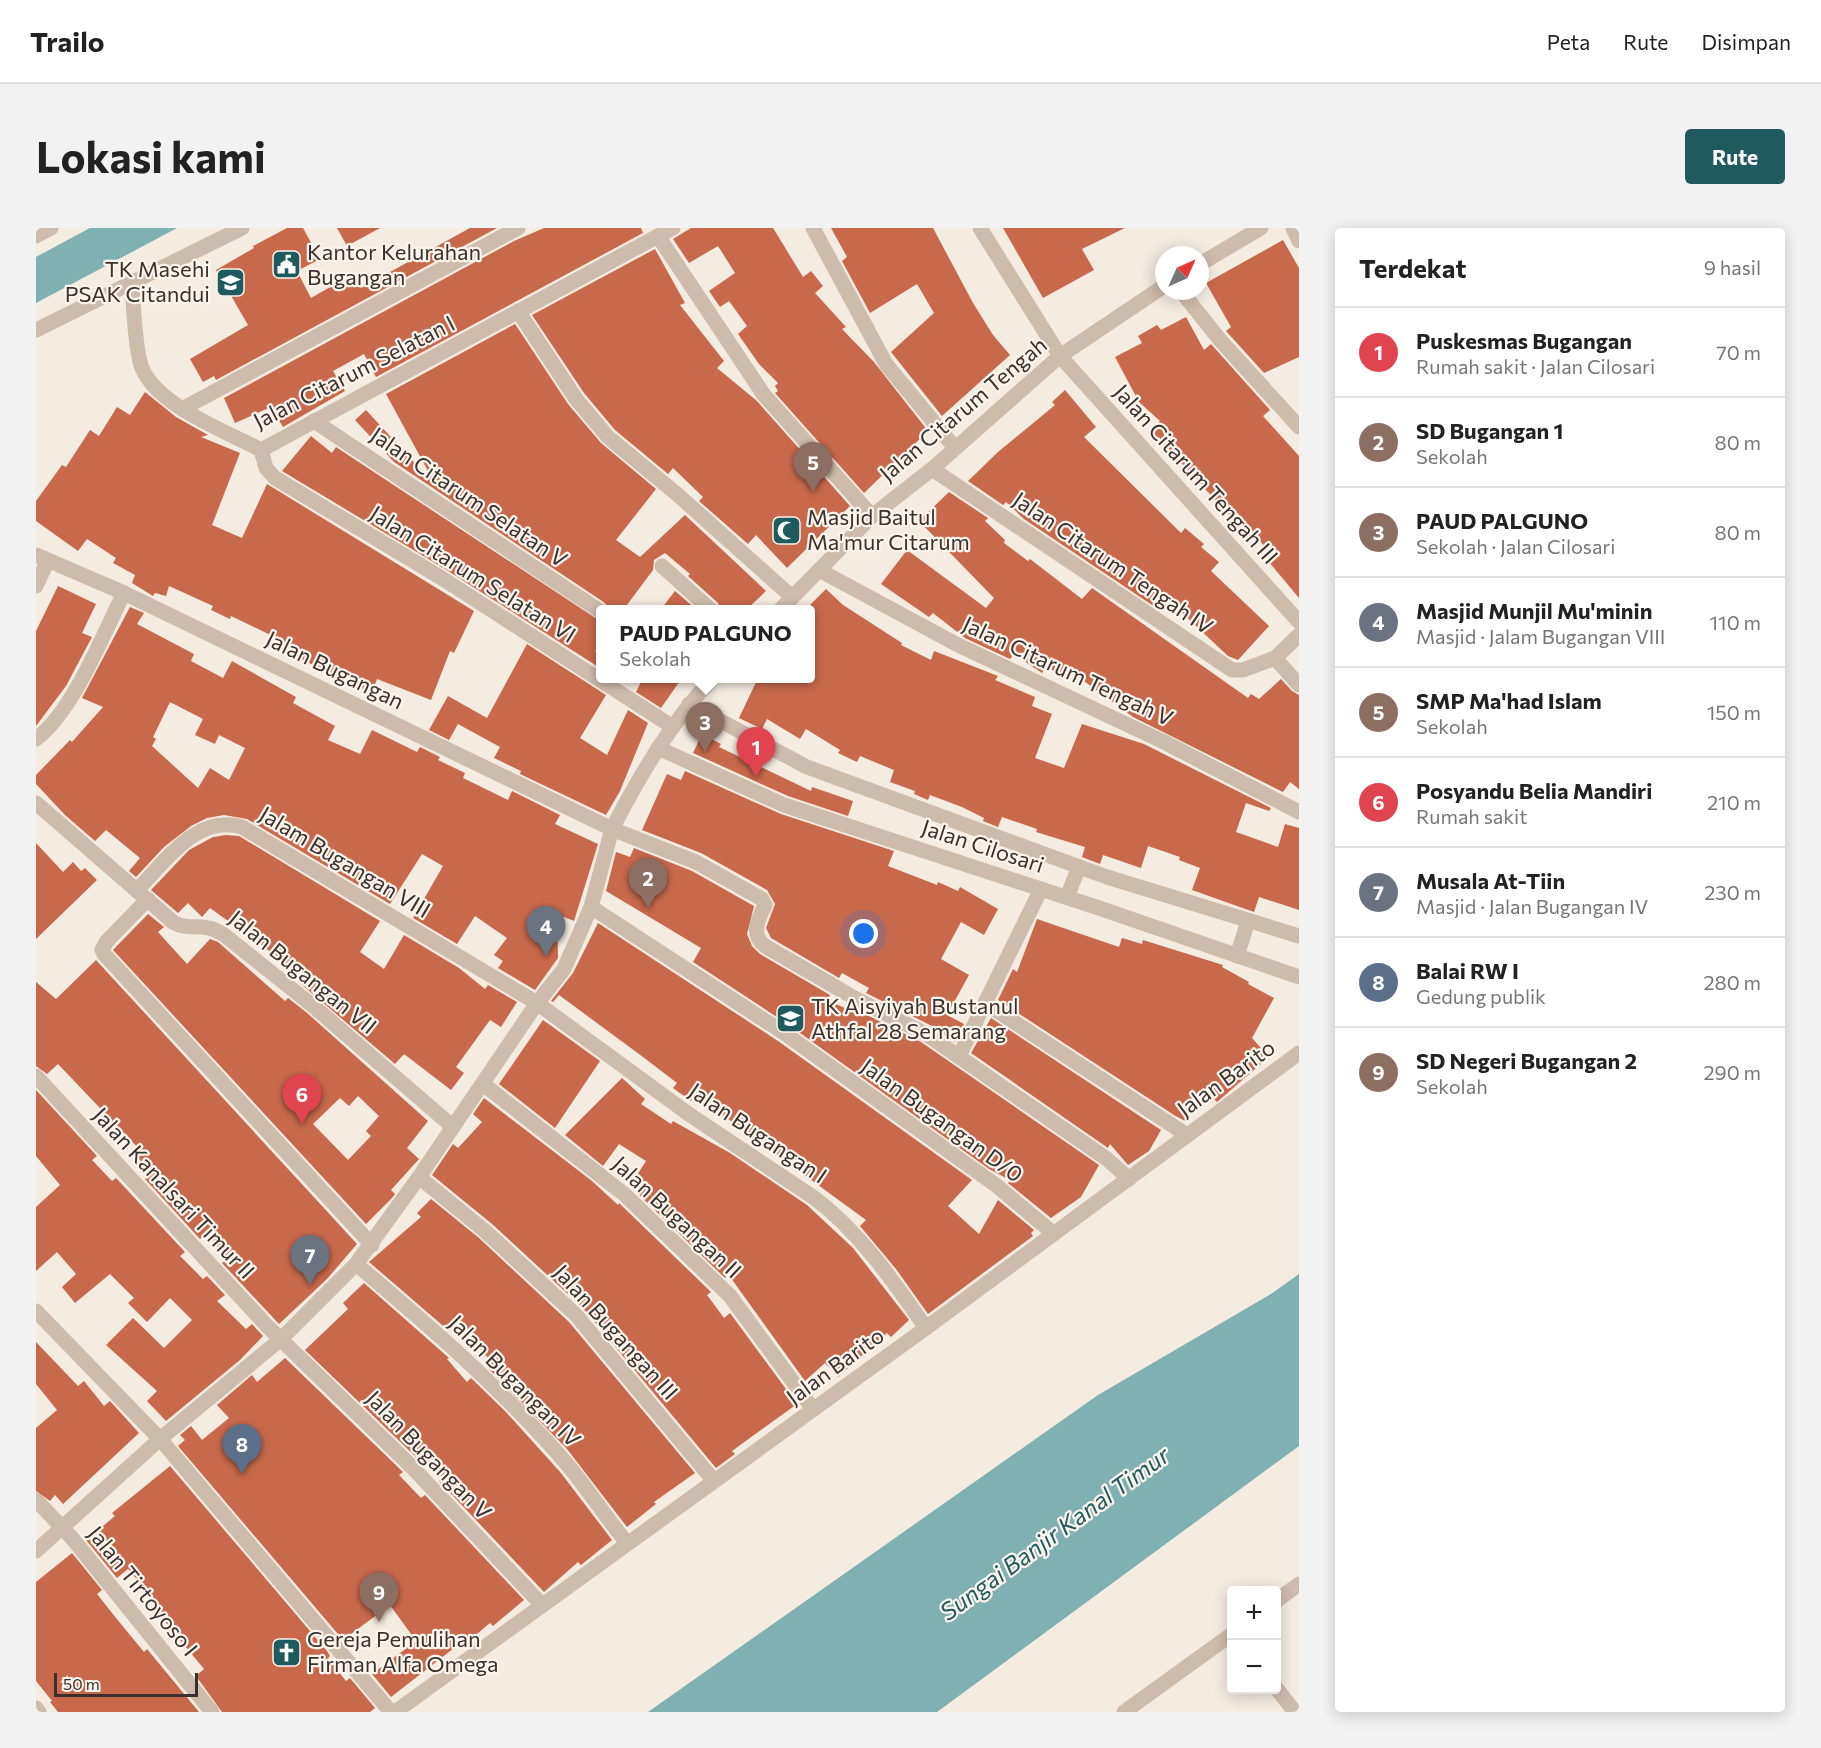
<!DOCTYPE html>
<html lang="id">
<meta charset="utf-8">
<style>
body{margin:0;font-family:Commissioner,sans-serif;background:#f2f2f2;color:#222}
.controls{position:absolute;right:18px;bottom:18px;display:grid;overflow:hidden;border-radius:6px;box-shadow:0 3px 15px #0003}
.controls button{width:54px;height:54px;display:grid;place-items:center;padding:0;border:0;border-bottom:2px solid #e0e0e0;background:#fff;color:#222;font:30px sans-serif}
.compass{position:absolute;left:1119px;top:18px;width:54px;height:54px;border-radius:50%;background:#fff;box-shadow:0 3px 15px #0003;rotate:45deg}
.scale{position:absolute;left:18px;bottom:15px;width:144px;box-sizing:border-box;padding-left:6px;border:3px solid #3b302b;border-top:0;font-size:16px;line-height:21px;white-space:nowrap;color:#3b302b;-webkit-text-stroke:4px #fbf5ee;paint-order:stroke}
.you{position:absolute;left:828px;top:706px;width:21px;height:21px;margin:-15px;border:4px solid #fff;border-radius:50%;background:#1a73e8;box-shadow:0 0 0 9px #1a73e833}
.badge{display:grid;place-items:center;width:39px;height:39px;border-radius:50%;background:#1f5a5e;color:#fff;font-size:20px;font-weight:700}
.pin{position:absolute;translate:-50% -50px;filter:drop-shadow(0 2px 3px #0008)}
.pin::after{content:'';position:absolute;top:32px;width:21px;height:18px;background:inherit;clip-path:polygon(0 0,100% 0,50% 100%)}
.popup{position:absolute;left:560px;top:377px;width:219px;height:78px;box-sizing:border-box;display:grid;place-content:center;border-radius:6px;background:#fff;filter:drop-shadow(0 2px 4px #0005);font-size:20px;white-space:nowrap;color:#767676}
.popup b{font-size:22px;color:#222}
.popup::after{content:'';position:absolute;left:50%;top:100%;margin-left:-12px;border:12px solid transparent;border-top-color:#fff}
.list{margin:0;padding:0;list-style:none}
h2{display:flex;justify-content:space-between;align-items:center;height:78px;margin:0;padding:0 24px;font-size:26px}
h2 small{font-size:20px;font-weight:400;color:#767676}
.list li{display:grid;grid-template-columns:39px 1fr auto;gap:18px;align-items:center;box-sizing:border-box;height:90px;padding:0 24px;border-top:2px solid #e0e0e0}
.list b{display:block;font-size:22px;white-space:nowrap}
.list p{margin:0;font-size:20px;white-space:nowrap;color:#767676}
.list em{font-size:20px;font-style:normal;color:#767676}
.map{position:relative;flex:none;width:1263px;height:1484px;overflow:hidden;border-radius:6px}
header{display:flex;align-items:center;gap:36px;box-sizing:border-box;height:84px;padding:0 30px;background:#fff;border-bottom:2px solid #e0e0e0}
header strong{font-size:28px}
nav{display:flex;gap:33px;margin-inline-start:auto;font-size:21px}
.intro{display:flex;align-items:center;justify-content:space-between;box-sizing:border-box;height:144px;padding:0 36px}
h1{margin:0;font-size:42px}
.button{padding:15px 27px;border-radius:6px;background:#1f5a5e;color:#fff;font-size:21px;font-weight:700}
main{display:flex;gap:36px;padding:0 36px}
aside{flex:1;background:#fff;border-radius:6px;box-shadow:0 3px 15px #0003}
.map>svg:first-child{display:block}
.water{fill:#7fb0b2}
.building{fill:#c8694b;fill-rule:evenodd}
.lines{fill:none;stroke-linecap:round;stroke-linejoin:round}
.minor{stroke:#cdbbac;stroke-width:15}
.tertiary{stroke:#cdbbac;stroke-width:15}
.labels{text-anchor:middle;stroke-width:4.5;stroke-linejoin:round;paint-order:stroke}
.poi-label{font-size:22px;fill:#3b302b;stroke:#fbf5ee;text-anchor:start}
.street-label{font-size:22px;fill:#3b302b;stroke:#fbf5ee}
.water-label{font-size:24px;font-style:italic;fill:#1f5a5e;stroke:#fbf5ee}
</style>
<header>
<strong>Trailo</strong>
<nav><a>Peta</a><a>Rute</a><a>Disimpan</a></nav>
</header>
<div class="intro"><h1>Lokasi kami</h1><a class="button">Rute</a></div>
<main>
<div class="map">
<svg width="1263" height="1484" viewBox="0 0 1263 1484">
<rect width="100%" height="100%" fill="#f4ebe1"/>
<g class="water">
<polygon points="54,0 141,0 0,75 0,29"/>
<polygon points="1263,1046 1263,1218 901,1484 612,1484 1062,1167 1235,1066"/>
</g>
<g class="building">
<polygon points="251,0 267,0 284,31 261,43 275,70 317,46 325,60 434,0 461,0 180,152 178,148 167,154 154,131 212,97 180,42 218,20 217,18"/>
<polygon points="301,0 344,0 311,18"/>
<polygon points="508,0 605,0 607,5 340,149 328,126 297,143 309,163 247,199 235,179 199,195 188,170 478,13"/>
<polygon points="655,0 737,0 767,49 775,43 787,58 779,65 810,99 806,101 838,134 892,203 828,265 739,165 742,163 739,158 742,155 723,136 702,106 711,98 693,73 684,79 673,63 699,45 682,18 653,35 637,11"/>
<polygon points="795,0 897,0 937,75 957,107 974,127 906,188 855,124 898,85 881,56 834,85 806,33 811,29"/>
<polygon points="967,0 1089,0 1046,21 1058,42 1007,70"/>
<polygon points="1247,12 1263,40 1263,129 1228,145 1190,103 1195,99 1170,55"/>
<polygon points="619,21 649,75 644,77 688,133 681,140 721,173 814,278 751,340 720,307 712,316 663,273 667,269 637,240 632,246 579,202 548,165 496,87"/>
<polygon points="1150,89 1168,122 1175,116 1234,182 1227,188 1263,228 1263,370 1227,327 1232,323 1200,283 1194,288 1115,202 1124,193 1103,174 1079,129 1106,115 1102,108 1121,97 1125,102"/>
<polygon points="479,96 532,176 565,215 620,261 580,312 604,329 649,287 730,363 711,381 684,381 682,375 652,348 654,346 629,325 618,332 617,342 588,381 573,381 569,375 358,234 319,192 330,182 389,246 392,243 350,166"/>
<polygon points="1029,162 1060,199 1048,209 1145,305 1149,300 1168,316 1165,319 1183,334 1175,343 1233,398 1202,432 1192,428 1128,368 1119,379 988,291 970,274 967,277 932,253 962,224 1019,177 1016,174"/>
<polygon points="109,164 140,189 172,207 165,209 204,225 176,297 206,310 231,256 438,383 418,425 414,423 395,472 341,451 336,465 267,432 249,426 253,416 195,388 194,391 175,382 177,378 133,358 130,368 119,365 117,368 96,355 99,347 77,335 80,330 51,311 42,323 0,293 0,273 26,237 30,239 54,202 63,208 81,179 94,187"/>
<polygon points="275,208 296,225 300,219 564,393 564,415 559,423 564,427 564,440 409,341 246,243"/>
<polygon points="913,264 952,290 949,293 969,312 968,315 992,333 994,331 1046,371 1056,360 1212,470 1215,466 1223,471 1245,451 1256,463 1263,467 1263,561 1254,554 1247,564 1097,489 1033,442 1027,450 1011,438 1006,445 978,426 974,431 929,410 897,385 893,389 845,356 871,322 950,380 958,370 883,293"/>
<polygon points="22,358 60,376 46,405 56,409 30,458 0,498 0,403"/>
<polygon points="790,361 807,377 866,415 865,417 895,432 898,423 962,448 959,452 999,469 996,478 1016,486 999,530 1028,540 1046,496 1108,516 1235,580 1233,583 1210,575 1200,604 1242,619 1249,596 1263,600 1263,682 1223,669 1218,684 1156,662 1164,640 1143,632 1144,629 1112,618 1105,640 1067,627 1064,636 1046,629 1049,619 1000,604 1001,601 966,589 962,599 947,593 948,590 926,579 894,567 892,572 878,566 879,563 854,554 858,542 824,528 821,534 802,525 804,522 770,501 764,511 731,491 726,501 703,490 722,450 774,450 774,377"/>
<polygon points="639,363 660,381 625,381"/>
<path d="M 94,379 L 108,385 L 101,396 L 158,426 L 155,433 L 187,450 L 196,433 L 260,469 L 257,475 L 299,498 L 292,512 L 324,526 L 336,502 L 381,524 L 384,519 L 404,529 L 402,532 L 429,545 L 427,550 L 472,572 L 476,563 L 524,587 L 519,596 L 562,616 L 538,693 L 521,686 L 522,730 L 499,762 L 462,740 L 467,733 L 458,727 L 471,710 L 439,688 L 421,716 L 377,690 L 407,638 L 386,626 L 354,676 L 211,591 L 188,587 L 171,590 L 155,598 L 128,619 L 100,649 L 93,643 L 104,630 L 70,602 L 59,613 L 29,587 L 0,556 L 0,547 L 34,512 L 36,514 L 67,479 L 46,470 ZM 134,474 L 167,491 L 159,507 L 179,516 L 183,507 L 209,520 L 193,552 L 174,540 L 162,560 L 116,518 L 120,511 L 117,509 Z"/>
<polygon points="491,416 570,467 544,510 571,527 592,482 612,495 584,563 570,587 484,546 485,543 458,530 464,519 422,496 413,512 393,502 412,468 451,490"/>
<polygon points="607,450 646,450 625,480 600,464"/>
<polygon points="666,506 685,516 683,519 775,563 776,559 817,573 812,588 752,568 657,525"/>
<polygon points="649,543 745,586 858,623 852,638 901,657 902,654 922,663 924,659 962,681 948,707 925,694 905,731 933,747 911,787 928,796 919,814 894,797 830,765 833,760 806,745 803,750 735,710 730,700 739,676 731,662 665,625 606,602 631,546 645,552"/>
<polygon points="190,607 203,608 344,693 324,724 348,741 368,707 423,740 449,761 452,757 481,774 465,799 454,792 420,839 428,845 415,862 368,826 359,836 265,756 271,750 174,680 166,689 152,675 142,685 115,662 153,622 177,609"/>
<polygon points="0,615 27,644 37,634 45,643 49,640 61,652 0,711"/>
<polygon points="598,620 656,643 718,678 711,706 716,718 724,726 794,767 791,772 820,785 821,782 885,814 1063,937 1045,969 1015,990 972,955 974,952 953,941 753,797 657,734 665,720 570,663 580,624 594,629"/>
<path d="M 112,686 L 128,699 L 122,704 L 151,736 L 174,711 L 182,714 L 249,773 L 252,770 L 270,784 L 392,893 L 371,920 L 383,931 L 355,962 L 359,966 L 356,970 L 330,996 L 77,722 ZM 322,868 L 343,888 L 330,903 L 335,908 L 312,932 L 277,896 L 304,870 L 313,878 Z"/>
<polygon points="1001,691 1083,719 1086,710 1106,716 1107,712 1187,737 1186,739 1213,754 1212,756 1238,770 1216,810 1233,829 1181,874 1168,860 1149,893 1138,887 962,772 977,741 981,744"/>
<polygon points="562,695 742,813 936,952 912,978 943,1006 962,972 998,1002 995,1005 997,1008 892,1086 860,1041 824,998 830,992 659,867 655,873 637,860 641,855 607,829 523,767 517,774 515,773 537,745"/>
<polygon points="60,732 321,1016 291,1051 243,1096 186,1035 192,1031 170,1005 164,1011 109,951 115,946 99,926 104,922 22,836 11,846 0,838 0,754 20,771"/>
<polygon points="955,790 1125,902 1113,923 1092,937 1074,916 1072,920 935,825"/>
<polygon points="507,792 564,833 519,900 463,856"/>
<polygon points="586,850 609,871 605,876 635,896 637,893 694,925 771,977 817,1020 873,1092 855,1109 851,1105 802,1149 789,1135 769,1153 692,1046 689,1050 594,958 610,933 583,916 567,938 529,907"/>
<polygon points="0,862 61,928 56,932 76,953 80,950 149,1024 144,1028 167,1051 171,1048 189,1067 181,1073 210,1101 216,1096 227,1108 204,1132 130,1193 111,1173 121,1163 70,1117 97,1090 128,1120 156,1092 134,1070 111,1094 92,1075 98,1070 74,1046 39,1075 26,1059 40,1046 21,1024 0,1043 0,979 24,957 0,928"/>
<polygon points="448,870 556,953 582,977 583,975 675,1064 671,1067 688,1090 694,1085 761,1176 696,1223 699,1226 680,1240 547,1080 456,996 396,947 417,916 422,920 446,894 437,886"/>
<polygon points="395,971 443,1010 533,1094 659,1245 618,1274 620,1276 591,1299 531,1221 449,1137 454,1132 421,1095 413,1103 333,1034 385,989 381,985"/>
<polygon points="328,1055 413,1130 411,1131 431,1154 435,1150 469,1183 525,1245 576,1312 545,1337 542,1334 508,1364 403,1253 407,1250 385,1227 381,1230 269,1122 312,1081 307,1075"/>
<polygon points="0,1114 42,1158 48,1153 68,1178 74,1173 103,1205 27,1276 19,1267 14,1273 0,1263 0,1200 21,1182 0,1156"/>
<polygon points="249,1130 367,1244 363,1247 385,1270 389,1267 488,1372 457,1398 454,1395 429,1416 427,1413 355,1469 336,1446 380,1413 354,1377 307,1412 142,1218 149,1212 144,1207 155,1198 166,1212 193,1190 181,1177 216,1147 221,1154"/>
<polygon points="134,1238 291,1423 294,1428 292,1430 310,1453 314,1450 339,1480 334,1484 186,1484 160,1448 168,1441 121,1384 126,1380 92,1341 81,1350 50,1312 79,1288 76,1285"/>
<polygon points="36,1325 66,1362 61,1366 80,1390 108,1424 111,1421 163,1484 22,1484 14,1474 16,1473 0,1453 0,1354"/>
</g>
<g class="lines">
<g class="minor">
<polyline points="777,0 850,136 919,220"/>
<polyline points="944,0 1024,128 1263,394"/>
<polyline points="1257,0 1263,13"/>
<polyline points="0,8 15,0"/>
<polyline points="622,8 728,167 836,288"/>
<path d="M 96,55 C 98,81 98,108 104,134 C 114,175 189,203 225,222 L 637,0"/>
<polyline points="1145,63 1184,112 1263,199"/>
<polyline points="482,83 540,171 572,209 642,267 756,369"/>
<polyline points="0,102 206,0"/>
<polyline points="146,181 482,0"/>
<polyline points="278,193 564,383"/>
<polyline points="225,222 230,240 239,250 404,349 637,499"/>
<polyline points="896,241 1196,442 1207,442 1239,430"/>
<polyline points="626,338 675,382"/>
<polyline points="783,342 922,417 1128,514 1263,584"/>
<polyline points="0,358 12,332"/>
<polyline points="1263,407 1239,430 1263,457"/>
<polyline points="653,476 771,539 1071,649 1263,708"/>
<path d="M 0,511 C 38,482 66,408 88,365"/>
<polyline points="622,520 748,577 1066,681 1263,749"/>
<path d="M 0,575 L 137,694 C 154,704 166,693 187,706 L 276,777 L 417,899"/>
<path d="M 101,662 C 130,633 160,586 206,599 L 501,775 L 654,887 L 777,969 C 823,1003 858,1054 890,1100"/>
<polyline points="1031,669 1043,639"/>
<polyline points="112,671 71,713 66,722 68,726 336,1017"/>
<polyline points="555,679 748,805 961,958 1018,1006"/>
<polyline points="1201,728 1212,693"/>
<polyline points="949,775 1151,907"/>
<polyline points="923,828 1005,661"/>
<polyline points="0,848 232,1099 375,1238 506,1377"/>
<polyline points="447,856 588,966 694,1068 777,1181"/>
<polyline points="383,949 449,1003 540,1087 678,1253"/>
<path d="M 320,1036 C 391,1096 462,1157 524,1228 C 548,1255 568,1287 591,1315"/>
<polyline points="0,1083 124,1211 355,1484"/>
<polyline points="0,1272 36,1310 176,1484"/>
<path d="M 0,1323 L 124,1211 L 245,1111 L 320,1036 L 383,949 L 501,775 L 528,741 L 555,679 L 576,601 L 660,634 L 726,671 L 729,677 C 722,692 714,706 729,718 L 822,772 L 890,806 L 1071,931 L 1093,951"/>
<polyline points="1240,1460 1259,1484"/>
<polyline points="0,1480 3,1484"/>
</g>
<g class="tertiary">
<polyline points="1164,36 1225,0"/>
<path d="M 0,327 L 88,365 L 576,601 C 604,547 635,494 677,450"/>
<polyline points="744,382 836,288 896,241 1024,128 1128,58"/>
<polyline points="1240,1373 1263,1356"/>
<polyline points="359,1484 890,1100 1263,825"/>
<polyline points="1088,1484 1196,1406"/>
</g>
</g>
<defs>
<symbol id="civic-square" viewBox="-11 -11 22 22"><rect x="-9" y="-9" width="18" height="18" rx="4" fill="#1f5a5e" stroke="#fbf5ee"/><path d="M-.6-6.5H3V-4.5H.6V-3L4-1V1h2V6H-6V1h2V-1L-.6-3ZM-1.2 2.5V6h2.4V2.5Z" fill="#fff"/></symbol>
<symbol id="school-square" viewBox="-11 -11 22 22"><rect x="-9" y="-9" width="18" height="18" rx="4" fill="#1f5a5e" stroke="#fbf5ee"/><path d="M0-5L7-2L0 1L-7-2ZM-4 1L0 2.5L4 1V4Q0 6-4 4Z" fill="#fff"/></symbol>
<symbol id="mosque-square" viewBox="-11 -11 22 22"><rect x="-9" y="-9" width="18" height="18" rx="4" fill="#1f5a5e" stroke="#fbf5ee"/><path d="M3.5-4.9A6 6 0 1 0 3.5 4.9A5 5 0 1 1 3.5-4.9Z" fill="#fff"/></symbol>
<symbol id="church-square" viewBox="-11 -11 22 22"><rect x="-9" y="-9" width="18" height="18" rx="4" fill="#1f5a5e" stroke="#fbf5ee"/><path d="M-1.2-6h2.4v3.5h3.3v2.4h-3.3V6h-2.4V-.1h-3.3v-2.4h3.3Z" fill="#fff"/></symbol>
</defs>
<g fill-rule="evenodd">
<use href="#civic-square" x="234" y="20" width="33" height="33"/>
<use href="#school-square" x="178" y="38" width="33" height="33"/>
<use href="#mosque-square" x="734" y="286" width="33" height="33"/>
<use href="#school-square" x="738" y="774" width="33" height="33"/>
<use href="#church-square" x="234" y="1408" width="33" height="33"/>
</g>
<g class="labels">
<g class="poi-label">
<text x="271" y="32">Kantor Kelurahan<tspan x="271" dy="25">Bugangan</tspan></text>
<text x="174" y="49" text-anchor="end">TK Masehi<tspan x="174" dy="25">PSAK Citandui</tspan></text>
<text x="771" y="297">Masjid Baitul<tspan x="771" dy="25">Ma'mur Citarum</tspan></text>
<text x="775" y="786">TK Aisyiyah Bustanul<tspan x="775" dy="25">Athfal 28 Semarang</tspan></text>
<text x="271" y="1419">Gereja Pemulihan<tspan x="271" dy="25">Firman Alfa Omega</tspan></text>
</g>
<g class="street-label">
<text transform="translate(318 144) rotate(-27)" y="8">Jalan Citarum Selatan I</text>
<text transform="translate(927 181) rotate(-40)" y="8">Jalan Citarum Tengah</text>
<text transform="translate(1160 246) rotate(48)" y="8">Jalan Citarum Tengah III</text>
<text transform="translate(433 269) rotate(34)" y="8">Jalan Citarum Selatan V</text>
<text transform="translate(1077 335) rotate(34)" y="8">Jalan Citarum Tengah IV</text>
<text transform="translate(437 346) rotate(32)" y="8">Jalan Citarum Selatan VI</text>
<text transform="translate(299 442) rotate(26)" y="8">Jalan Bugangan</text>
<text transform="translate(1032 443) rotate(25)" y="8">Jalan Citarum Tengah V</text>
<text transform="translate(947 618) rotate(18)" y="8">Jalan Cilosari</text>
<text transform="translate(309 634) rotate(31)" y="8">Jalam Bugangan VIII</text>
<text transform="translate(267 744) rotate(39)" y="8">Jalan Bugangan VII</text>
<text transform="translate(1190 850) rotate(-36)" y="8">Jalan Barito</text>
<text transform="translate(906 892) rotate(36)" y="8">Jalan Bugangan D/0</text>
<text transform="translate(722 905) rotate(34)" y="8">Jalan Bugangan I</text>
<text transform="translate(138 965) rotate(47)" y="8">Jalan Kanalsari Timur II</text>
<text transform="translate(641 989) rotate(43)" y="8">Jalan Bugangan II</text>
<text transform="translate(580 1104) rotate(48)" y="8">Jalan Bugangan III</text>
<text transform="translate(799 1138) rotate(-36)" y="8">Jalan Barito</text>
<text transform="translate(479 1153) rotate(45)" y="8">Jalan Bugangan IV</text>
<text transform="translate(393 1227) rotate(46)" y="8">Jalan Bugangan V</text>
<text transform="translate(107 1363) rotate(51)" y="8">Jalan Tirtoyoso I</text>
</g>
<g class="water-label">
<text transform="translate(1019 1306) rotate(-36)" y="8">Sungai Banjir Kanal Timur</text>
</g>
</g>
</svg>
<div class="controls">
<button>+</button>
<button>−</button>
</div>
<svg class="compass" viewBox="-18 -18 36 36"><path d="M0-13l5 13h-10z" fill="#e53935"/><path d="M0 13l5-13h-10z" fill="#767676"/></svg>
<div class="scale">50 m</div>
<div class="you"></div>
<div class="pin badge" style="left:720px;top:549px;background:#e0444e">1</div>
<div class="pin badge" style="left:612px;top:680px;background:#8d6e63">2</div>
<div class="pin badge" style="left:669px;top:524px;background:#8d6e63">3</div>
<div class="popup"><b>PAUD PALGUNO</b>Sekolah</div>
<div class="pin badge" style="left:510px;top:728px;background:#6b7280">4</div>
<div class="pin badge" style="left:777px;top:264px;background:#8d6e63">5</div>
<div class="pin badge" style="left:266px;top:896px;background:#e0444e">6</div>
<div class="pin badge" style="left:274px;top:1057px;background:#6b7280">7</div>
<div class="pin badge" style="left:206px;top:1246px;background:#5c6f8a">8</div>
<div class="pin badge" style="left:343px;top:1394px;background:#8d6e63">9</div>
</div>
<aside>
<h2>Terdekat<small>9 hasil</small></h2>
<ul class="list">
<li><span class="badge" style="background:#e0444e">1</span><div><b>Puskesmas Bugangan</b><p>Rumah sakit · Jalan Cilosari</p></div><em>70 m</em></li>
<li><span class="badge" style="background:#8d6e63">2</span><div><b>SD Bugangan 1</b><p>Sekolah</p></div><em>80 m</em></li>
<li><span class="badge" style="background:#8d6e63">3</span><div><b>PAUD PALGUNO</b><p>Sekolah · Jalan Cilosari</p></div><em>80 m</em></li>
<li><span class="badge" style="background:#6b7280">4</span><div><b>Masjid Munjil Mu'minin</b><p>Masjid · Jalam Bugangan VIII</p></div><em>110 m</em></li>
<li><span class="badge" style="background:#8d6e63">5</span><div><b>SMP Ma'had Islam</b><p>Sekolah</p></div><em>150 m</em></li>
<li><span class="badge" style="background:#e0444e">6</span><div><b>Posyandu Belia Mandiri</b><p>Rumah sakit</p></div><em>210 m</em></li>
<li><span class="badge" style="background:#6b7280">7</span><div><b>Musala At-Tiin</b><p>Masjid · Jalan Bugangan IV</p></div><em>230 m</em></li>
<li><span class="badge" style="background:#5c6f8a">8</span><div><b>Balai RW I</b><p>Gedung publik</p></div><em>280 m</em></li>
<li><span class="badge" style="background:#8d6e63">9</span><div><b>SD Negeri Bugangan 2</b><p>Sekolah</p></div><em>290 m</em></li>
</ul>
</aside>
</main>
